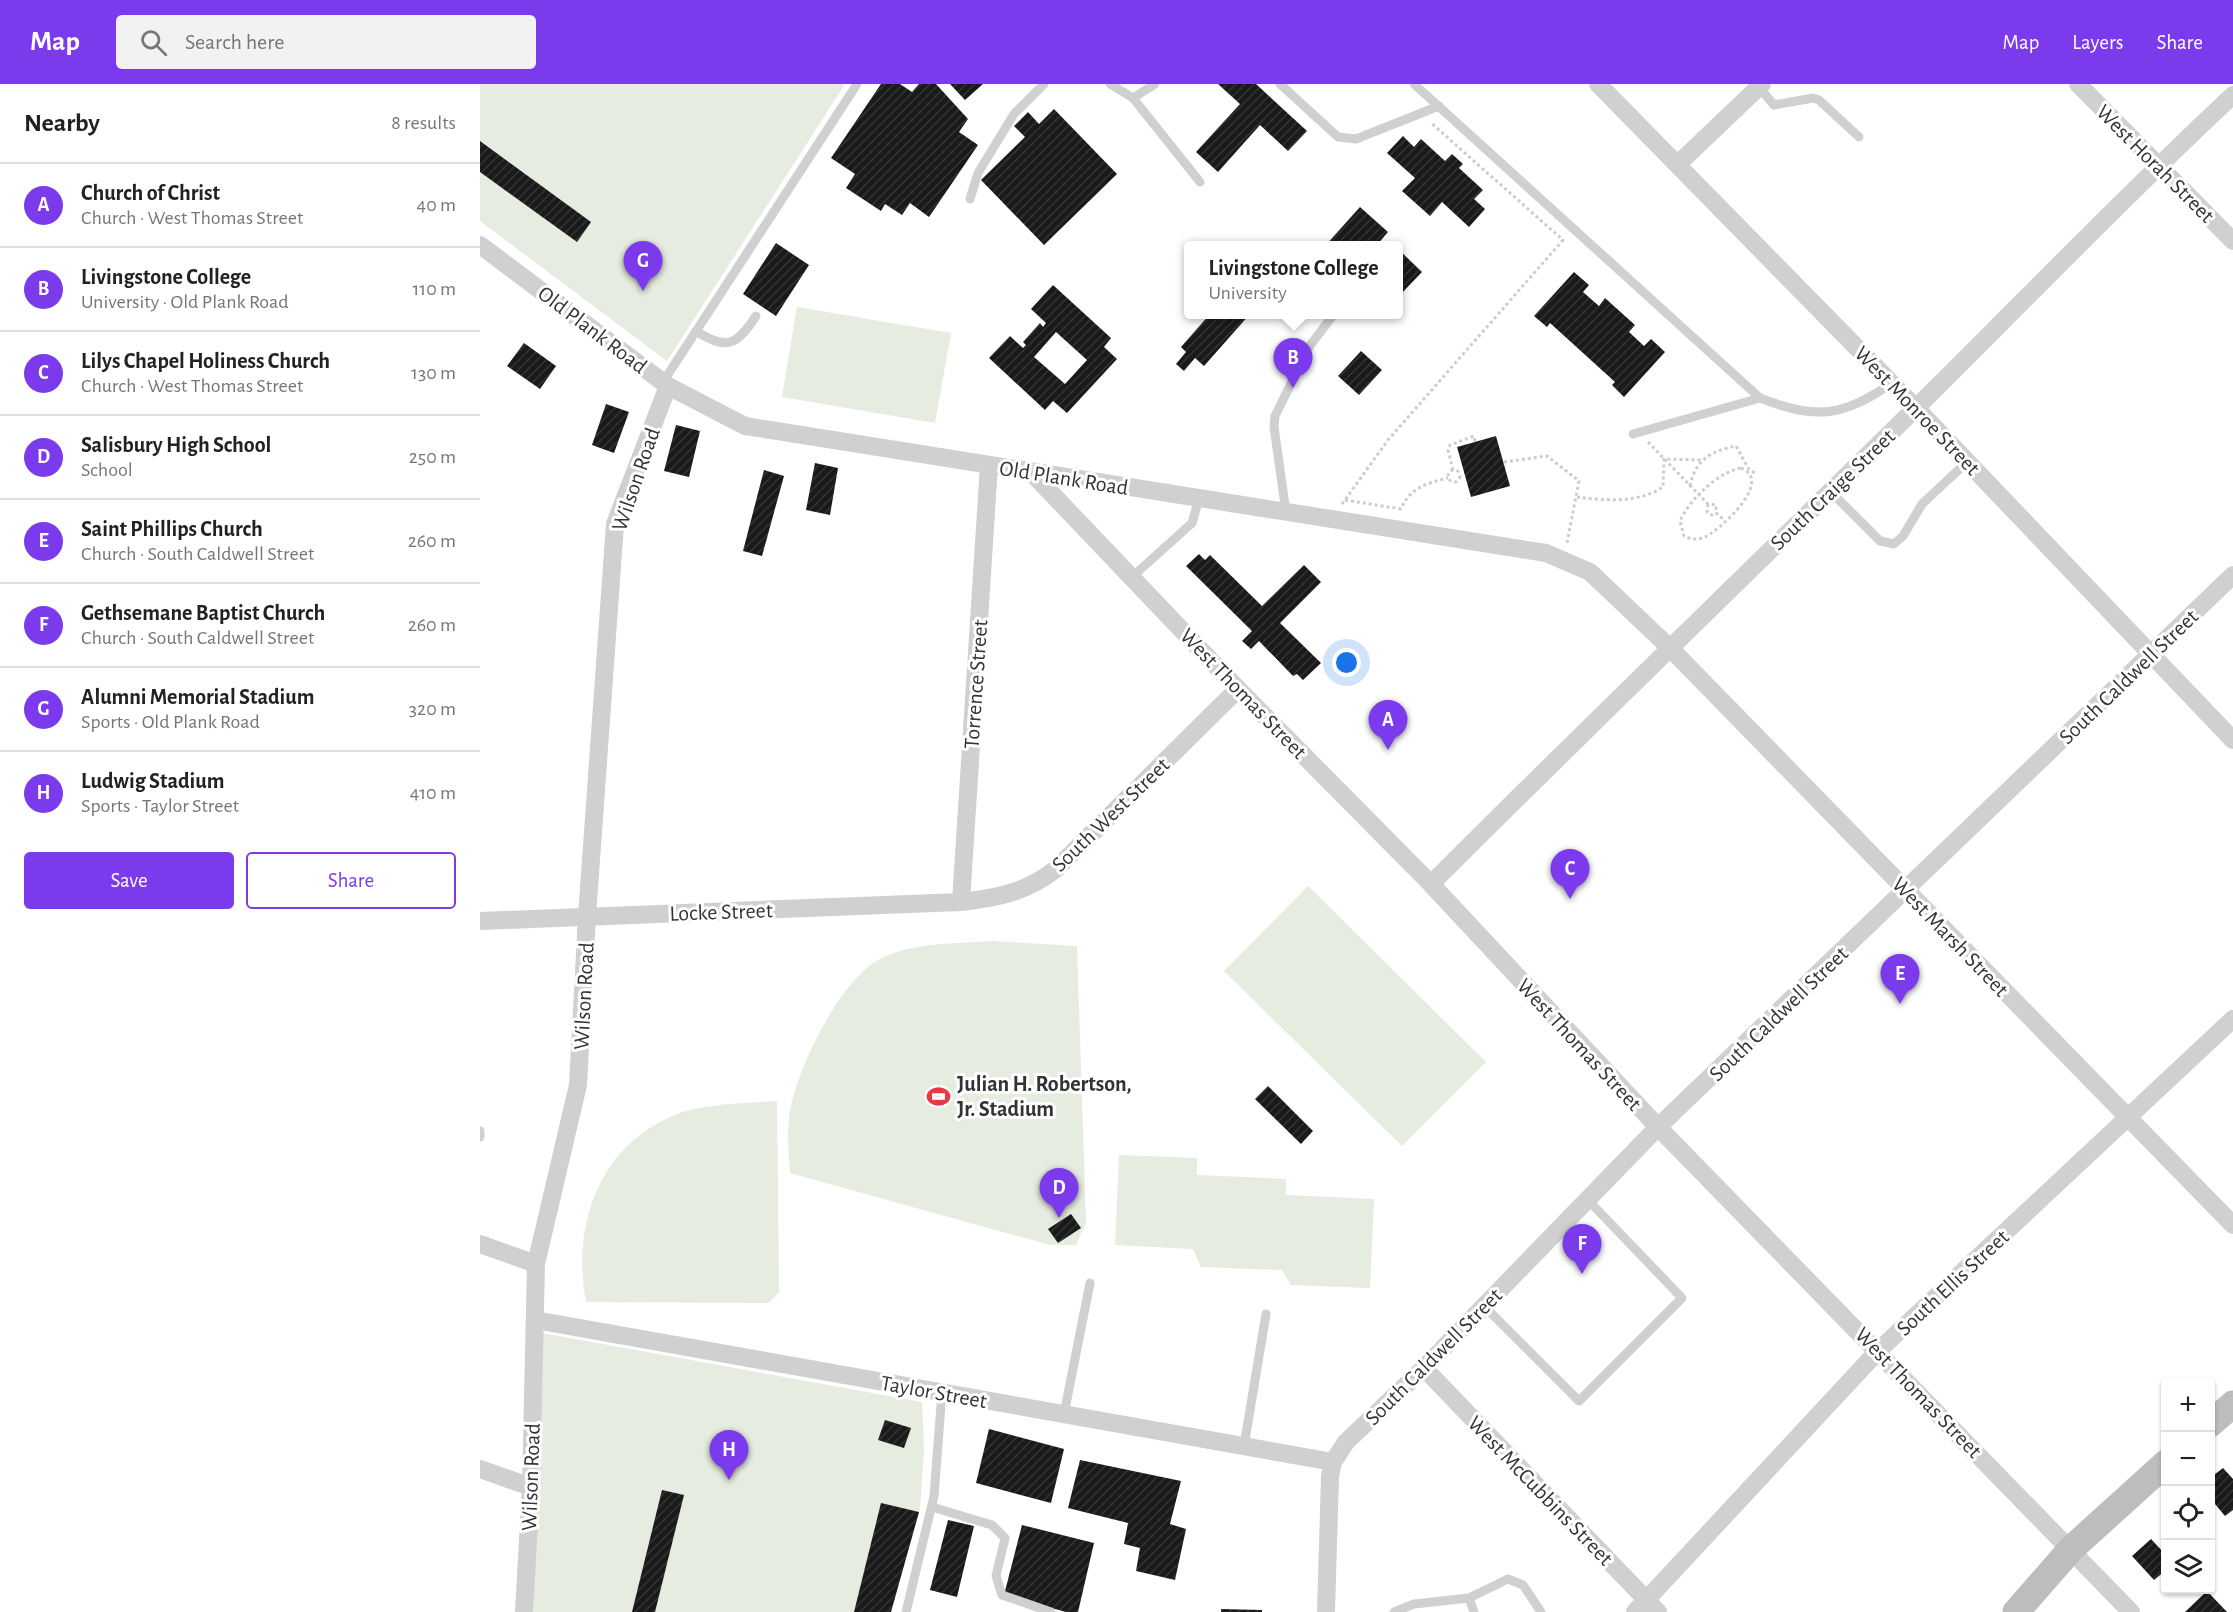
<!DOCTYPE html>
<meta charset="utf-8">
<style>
body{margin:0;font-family:"Alegreya Sans",sans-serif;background:#f2f2f2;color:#222}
.controls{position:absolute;right:18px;bottom:18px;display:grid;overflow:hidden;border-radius:6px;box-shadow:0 2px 4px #0004}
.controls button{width:54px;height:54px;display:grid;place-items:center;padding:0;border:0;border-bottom:2px solid #e0e0e0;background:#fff;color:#222;font:30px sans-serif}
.you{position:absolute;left:867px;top:579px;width:21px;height:21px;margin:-15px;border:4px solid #fff;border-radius:50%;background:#1a73e8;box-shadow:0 0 0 9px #1a73e833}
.badge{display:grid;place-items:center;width:39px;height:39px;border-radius:50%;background:#7c3aed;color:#fff;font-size:20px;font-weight:700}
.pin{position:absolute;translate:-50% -50px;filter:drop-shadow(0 2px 3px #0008)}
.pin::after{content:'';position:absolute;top:32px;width:21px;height:18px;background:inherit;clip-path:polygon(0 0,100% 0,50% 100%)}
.popup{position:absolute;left:704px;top:157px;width:219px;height:78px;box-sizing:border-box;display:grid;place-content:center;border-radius:6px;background:#fff;filter:drop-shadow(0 2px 4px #0005);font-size:20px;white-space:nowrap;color:#767676}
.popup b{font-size:22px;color:#222}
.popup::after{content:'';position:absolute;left:50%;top:100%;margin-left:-12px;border:12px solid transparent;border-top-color:#fff}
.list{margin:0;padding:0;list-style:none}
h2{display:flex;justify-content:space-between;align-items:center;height:78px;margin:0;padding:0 24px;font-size:26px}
h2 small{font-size:20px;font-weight:400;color:#767676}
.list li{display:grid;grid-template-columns:39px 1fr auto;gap:18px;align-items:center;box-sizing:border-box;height:84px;padding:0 24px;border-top:2px solid #e0e0e0}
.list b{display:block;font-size:22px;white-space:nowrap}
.list p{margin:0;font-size:20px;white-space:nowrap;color:#767676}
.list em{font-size:20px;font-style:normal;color:#767676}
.actions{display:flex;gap:12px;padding:18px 24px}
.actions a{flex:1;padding:14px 0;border:2px solid #7c3aed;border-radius:6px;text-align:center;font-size:21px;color:#7c3aed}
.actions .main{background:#7c3aed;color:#fff}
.icon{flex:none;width:33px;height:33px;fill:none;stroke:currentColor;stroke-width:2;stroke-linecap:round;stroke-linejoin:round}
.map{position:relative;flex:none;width:1753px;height:1528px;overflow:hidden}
header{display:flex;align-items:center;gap:36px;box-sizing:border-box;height:84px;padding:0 30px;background:#7c3aed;color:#fff}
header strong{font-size:28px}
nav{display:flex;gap:33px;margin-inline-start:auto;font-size:21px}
.search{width:420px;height:54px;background:#f2f2f2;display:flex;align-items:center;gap:15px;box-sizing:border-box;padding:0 21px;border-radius:6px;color:#767676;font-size:22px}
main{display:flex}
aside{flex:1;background:#fff}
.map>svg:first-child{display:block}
.green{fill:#e6ecdf}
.building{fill:url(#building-hatch);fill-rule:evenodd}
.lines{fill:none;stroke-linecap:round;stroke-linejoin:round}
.path{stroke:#cdcdcd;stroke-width:3;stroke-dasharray:3 3;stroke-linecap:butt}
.lane{stroke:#d0d0d0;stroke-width:9}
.street{stroke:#d0d0d0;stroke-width:18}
.secondary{stroke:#bdbdbd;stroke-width:27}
.labels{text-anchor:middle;stroke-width:6;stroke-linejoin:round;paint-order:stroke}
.street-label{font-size:22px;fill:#333;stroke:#fff}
.poi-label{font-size:22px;font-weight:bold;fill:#333;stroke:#fff;text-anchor:start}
</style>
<header>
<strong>Map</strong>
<div class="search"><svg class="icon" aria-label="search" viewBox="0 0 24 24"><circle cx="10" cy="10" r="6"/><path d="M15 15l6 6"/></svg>Search here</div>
<nav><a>Map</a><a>Layers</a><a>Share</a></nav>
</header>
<main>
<aside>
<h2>Nearby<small>8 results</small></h2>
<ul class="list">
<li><span class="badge">A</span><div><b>Church of Christ</b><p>Church · West Thomas Street</p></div><em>40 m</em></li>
<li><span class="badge">B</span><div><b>Livingstone College</b><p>University · Old Plank Road</p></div><em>110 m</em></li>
<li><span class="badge">C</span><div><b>Lilys Chapel Holiness Church</b><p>Church · West Thomas Street</p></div><em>130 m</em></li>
<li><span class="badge">D</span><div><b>Salisbury High School</b><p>School</p></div><em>250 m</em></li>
<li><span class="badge">E</span><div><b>Saint Phillips Church</b><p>Church · South Caldwell Street</p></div><em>260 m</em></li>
<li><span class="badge">F</span><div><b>Gethsemane Baptist Church</b><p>Church · South Caldwell Street</p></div><em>260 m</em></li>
<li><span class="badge">G</span><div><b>Alumni Memorial Stadium</b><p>Sports · Old Plank Road</p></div><em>320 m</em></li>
<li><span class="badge">H</span><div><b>Ludwig Stadium</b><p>Sports · Taylor Street</p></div><em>410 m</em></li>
</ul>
<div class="actions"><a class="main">Save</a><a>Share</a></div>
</aside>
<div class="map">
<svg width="1753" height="1528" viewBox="0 0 1753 1528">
<defs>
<pattern id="building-hatch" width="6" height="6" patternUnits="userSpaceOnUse" patternTransform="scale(1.5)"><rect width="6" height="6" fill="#1a1a1a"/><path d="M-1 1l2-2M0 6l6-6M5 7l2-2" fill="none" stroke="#333"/></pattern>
</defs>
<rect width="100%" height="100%" fill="#fff"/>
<g class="green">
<polygon points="0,0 365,0 187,277 0,137"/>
<polygon points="317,223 471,249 455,339 302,313"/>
<polygon points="828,802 1006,978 922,1062 744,887"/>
<path d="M 512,857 L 597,862 L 606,1139 L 596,1161 L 570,1161 L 310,1089 C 309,1071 307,1053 309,1034 C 314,990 359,896 400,875 C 432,858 476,860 512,857 Z"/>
<path d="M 297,1017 L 299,1208 L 289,1219 L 106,1218 C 92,1140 119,1061 197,1030 C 222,1020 270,1019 297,1017 Z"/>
<polygon points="639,1071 717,1074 717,1091 806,1095 806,1111 894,1115 890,1204 811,1201 802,1186 721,1183 713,1165 635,1161"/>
<polygon points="62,1249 442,1318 444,1367 440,1425 411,1528 53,1528"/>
</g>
<g class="building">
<polygon points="401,0 420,0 432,8 439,0 456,0 488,35 479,48 498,61 449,133 430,119 422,131 405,120 401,127 366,104 375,90 351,74"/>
<polygon points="470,0 503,0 485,16"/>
<polygon points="738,0 776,0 827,47 808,67 780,41 738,88 716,68 760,20"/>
<polygon points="574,25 637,90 564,161 501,96 545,53 534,42 548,28 559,40"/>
<polygon points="923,52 934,63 941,55 965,77 972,70 983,80 979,84 1003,106 994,115 1005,125 989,143 962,118 950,132 922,107 935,94 907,69"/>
<polygon points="0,57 111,138 97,158 0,88"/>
<polygon points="880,123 908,148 896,162 845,162"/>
<polygon points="296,159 329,181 296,232 263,210"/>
<polygon points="918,165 942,188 918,213"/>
<polygon points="1094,188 1109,201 1103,208 1119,222 1125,214 1155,241 1149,248 1164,262 1171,255 1185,268 1144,313 1132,301 1135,298 1070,239 1067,243 1054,232"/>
<path d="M 573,201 L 631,254 L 624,263 L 637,275 L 587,329 L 573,317 L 565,326 L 509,274 L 530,252 L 543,264 L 546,261 L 543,258 L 560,239 L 563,243 L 566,239 L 551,225 ZM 576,248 L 607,276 L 585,300 L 554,273 Z"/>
<polygon points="730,230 770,230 724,282 715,274 704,287 696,280 706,268 701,263"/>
<polygon points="44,259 76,282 60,305 27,282"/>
<polygon points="881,267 902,286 879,311 858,292"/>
<polygon points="126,320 149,328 134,369 112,361"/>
<polygon points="196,341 220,347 209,393 184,387"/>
<polygon points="1016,352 1030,402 991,413 977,363"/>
<polygon points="335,379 358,384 350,431 326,426"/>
<polygon points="284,386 304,392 282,472 263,467"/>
<polygon points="719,470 725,476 730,471 782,522 824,481 841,498 800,539 841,579 823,596 817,590 813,592 779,557 771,565 762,557 772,547 706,482"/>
<polygon points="788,1002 833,1047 821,1060 775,1015"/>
<polygon points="591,1130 601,1144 578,1159 568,1145"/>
<polygon points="405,1336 431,1344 424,1364 398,1356"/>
<polygon points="509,1345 584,1365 571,1419 496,1399"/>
<polygon points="600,1376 701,1397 690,1440 706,1445 695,1496 656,1487 660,1464 644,1460 648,1439 588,1424"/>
<polygon points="1743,1384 1753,1395 1753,1426 1745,1432 1730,1414 1730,1394"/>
<polygon points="182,1406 204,1411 175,1528 152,1528"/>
<polygon points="401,1419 439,1428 411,1528 374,1528"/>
<polygon points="468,1436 494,1442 477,1513 450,1506"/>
<polygon points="542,1441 614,1459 598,1528 586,1528 524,1511"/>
<polygon points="1671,1455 1686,1471 1686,1486 1674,1496 1652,1472"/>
<polygon points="1727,1507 1747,1528 1705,1528"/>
<polygon points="741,1525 782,1526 782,1528 741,1528"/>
</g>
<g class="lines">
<g class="path">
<polyline points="1168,358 1228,420 1236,421 1236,429 1244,436"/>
<polyline points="1024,378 1067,372 1099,397 1087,459"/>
<path d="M 1261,384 C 1295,397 1238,448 1223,454 C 1216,456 1210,455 1204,452 L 1200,437 C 1209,416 1238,388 1261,384 Z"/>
<circle cx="974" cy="392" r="6"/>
<polyline points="973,386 968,366 970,361 994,352 995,358"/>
<path d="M 1210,402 C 1215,376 1231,367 1256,362 L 1268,384 L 1276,390"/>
<path d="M 1097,413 C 1124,417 1160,419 1183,403 L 1184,375 L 1222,376"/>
<path d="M 865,416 L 921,425 C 930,404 946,399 968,394"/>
<polyline points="862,420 908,356 1083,156 950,38"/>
<polyline points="1228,420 1227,428 1232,431 1236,429"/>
</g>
<g class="lane">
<polyline points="630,0 653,14 675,0"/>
<polyline points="800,0 858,53 876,55 959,22"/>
<path d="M 934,0 L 1280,314 C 1336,336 1363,333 1412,299"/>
<polyline points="1279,3 1294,21 1333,14 1339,16 1379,53"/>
<polyline points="653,14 720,98"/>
<polyline points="490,115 498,89 534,30 564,0"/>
<path d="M 216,247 C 247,267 257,261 276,232"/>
<polyline points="183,298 377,0"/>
<polyline points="1153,350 1280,314"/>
<polyline points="1350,407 1400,457 1414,460 1423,452 1442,420 1487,378"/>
<polyline points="806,428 794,343 795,332 829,263 854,230"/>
<polyline points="652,493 712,439 719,415"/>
<polyline points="0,1047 0,1053"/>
<polyline points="1004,1222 1099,1317 1202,1214 1108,1116"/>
<polyline points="584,1330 610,1199"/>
<polyline points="764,1362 786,1230"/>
<polyline points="452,1423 512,1441 525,1454 516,1492 522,1511 571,1528"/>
<polyline points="426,1528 454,1412 462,1308"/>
<polyline points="914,1528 934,1520 989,1514"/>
<polyline points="994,1528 989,1514 1028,1495 1043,1501 1061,1528"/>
</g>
<g class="street">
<polyline points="1118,0 1436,324 1753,656"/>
<polyline points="1598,0 1753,157"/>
<polyline points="1198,80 1282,0"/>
<polyline points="0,161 188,302 265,342 1066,469 1110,488 1189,563 1753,1141"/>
<polyline points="552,389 758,605 951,800 1178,1043 1651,1528"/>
<path d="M 951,800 C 1115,636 1282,475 1447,313 C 1549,212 1648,109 1753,11"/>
<polyline points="481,818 509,381"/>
<path d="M 0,837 L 481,818 C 517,814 547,808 576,785 L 758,605"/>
<polyline points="0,1160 56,1180"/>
<polyline points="55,1236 853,1378"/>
<polyline points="944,1284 1178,1528"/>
<polyline points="0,1385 51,1403"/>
<polyline points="44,1528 51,1403 56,1180 98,1001 107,832 135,440 188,302"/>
<polyline points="846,1528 850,1392 853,1378 866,1358 944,1284 1178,1043 1753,491"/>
<polyline points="1155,1528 1398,1267 1753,935"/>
</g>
<g class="secondary">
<polyline points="1730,1340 1753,1320"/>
<polyline points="1536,1528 1591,1465 1686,1379"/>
</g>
</g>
<defs>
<symbol id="stadium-bare" viewBox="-9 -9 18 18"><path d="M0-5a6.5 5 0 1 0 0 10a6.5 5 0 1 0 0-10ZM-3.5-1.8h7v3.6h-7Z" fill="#e63946" stroke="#fff" stroke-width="2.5" paint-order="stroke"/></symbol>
</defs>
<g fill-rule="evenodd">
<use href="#stadium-bare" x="442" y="996" width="33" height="33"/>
</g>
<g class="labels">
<g class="street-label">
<text transform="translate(1676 79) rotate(45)" y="8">West Horah Street</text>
<text transform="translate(113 245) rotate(37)" y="8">Old Plank Road</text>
<text transform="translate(1438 326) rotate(46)" y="8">West Monroe Street</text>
<text transform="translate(584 393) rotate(9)" y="8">Old Plank Road</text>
<text transform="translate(155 395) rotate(-71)" y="8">Wilson Road</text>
<text transform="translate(1352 405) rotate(-44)" y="8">South Craige Street</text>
<text transform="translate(1648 592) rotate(-44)" y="8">South Caldwell Street</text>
<text transform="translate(495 600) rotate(-86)" y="8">Torrence Street</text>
<text transform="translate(764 609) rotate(46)" y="8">West Thomas Street</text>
<text transform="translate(630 730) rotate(-44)" y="8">South West Street</text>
<text transform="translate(241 827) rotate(-2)" y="8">Locke Street</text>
<text transform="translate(1471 852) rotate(46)" y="8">West Marsh Street</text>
<text transform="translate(103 912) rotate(-87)" y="8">Wilson Road</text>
<text transform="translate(1298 929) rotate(-44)" y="8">South Caldwell Street</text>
<text transform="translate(1100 960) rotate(47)" y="8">West Thomas Street</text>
<text transform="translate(1472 1198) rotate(-43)" y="8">South Ellis Street</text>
<text transform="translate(953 1272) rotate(-45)" y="8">South Caldwell Street</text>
<text transform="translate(454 1307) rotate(10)" y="8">Taylor Street</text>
<text transform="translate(1439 1308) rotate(46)" y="8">West Thomas Street</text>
<text transform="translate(50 1393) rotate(-88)" y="8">Wilson Road</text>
<text transform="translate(1061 1406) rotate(46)" y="8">West McCubbins Street</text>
</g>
<g class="poi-label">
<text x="477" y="1007">Julian H. Robertson,<tspan x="477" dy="25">Jr. Stadium</tspan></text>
</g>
</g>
</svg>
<div class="controls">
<button>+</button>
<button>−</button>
<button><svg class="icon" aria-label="locate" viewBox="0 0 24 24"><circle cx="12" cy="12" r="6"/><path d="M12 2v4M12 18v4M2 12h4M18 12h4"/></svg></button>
<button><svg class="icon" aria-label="layers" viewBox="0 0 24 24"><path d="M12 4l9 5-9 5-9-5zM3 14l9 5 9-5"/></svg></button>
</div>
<div class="you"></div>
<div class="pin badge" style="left:908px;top:666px">A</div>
<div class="pin badge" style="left:813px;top:304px">B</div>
<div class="popup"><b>Livingstone College</b>University</div>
<div class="pin badge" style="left:1090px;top:815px">C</div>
<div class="pin badge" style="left:579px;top:1134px">D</div>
<div class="pin badge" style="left:1420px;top:920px">E</div>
<div class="pin badge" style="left:1102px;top:1190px">F</div>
<div class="pin badge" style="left:163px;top:207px">G</div>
<div class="pin badge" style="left:249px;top:1396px">H</div>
</div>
</main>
